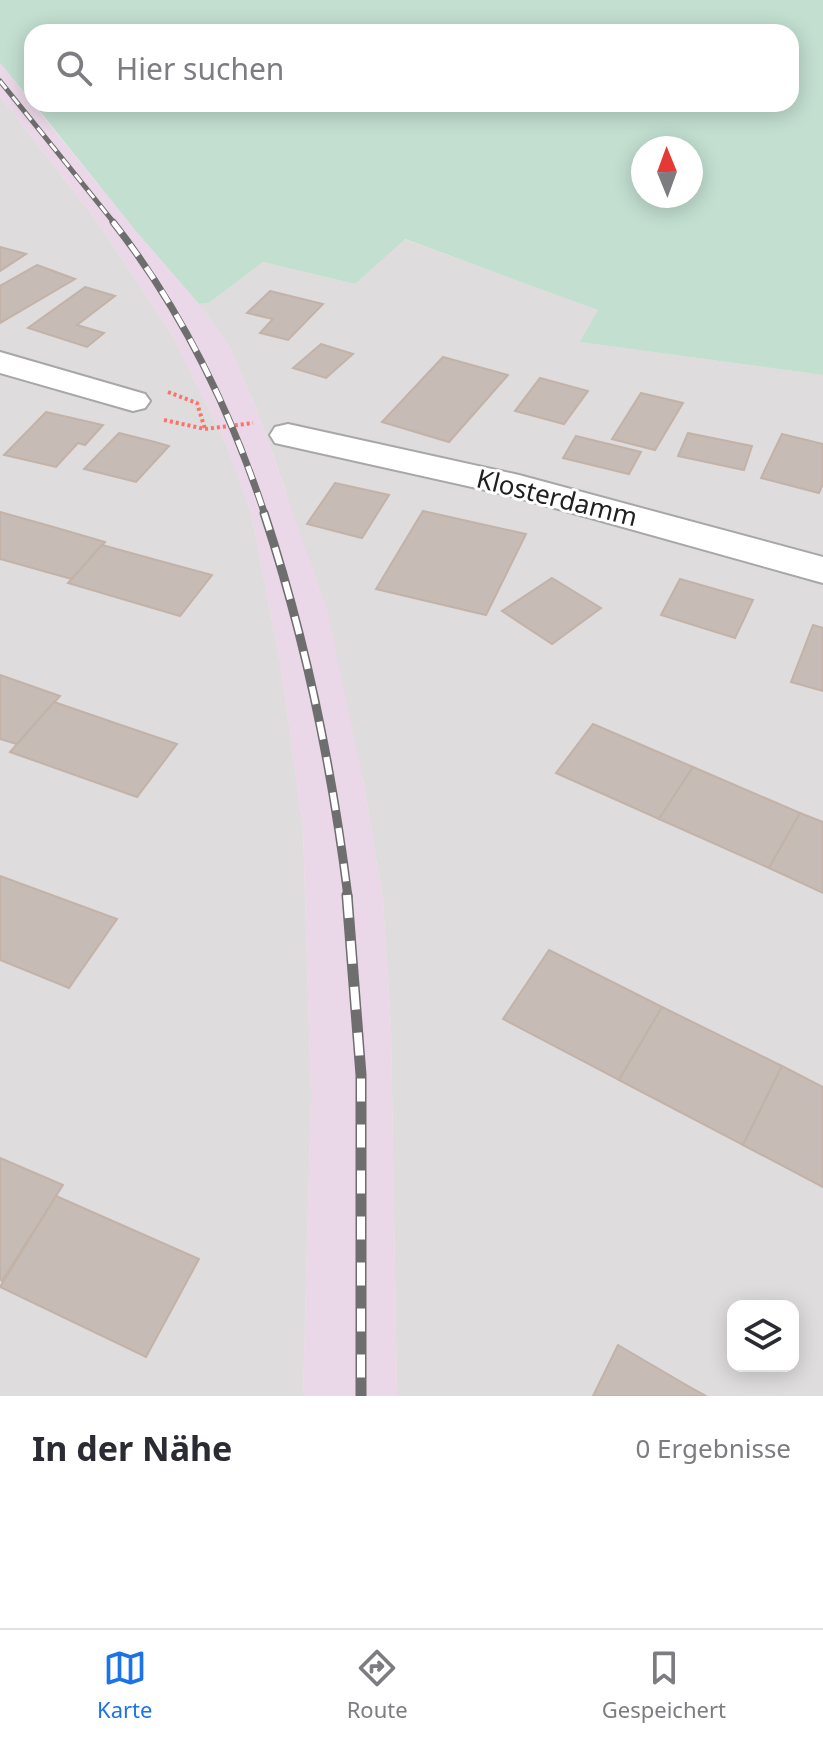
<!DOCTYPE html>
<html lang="de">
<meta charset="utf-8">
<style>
body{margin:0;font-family:"Noto Sans",sans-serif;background:#f2f2f3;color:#2b2b33}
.controls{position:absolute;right:24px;bottom:24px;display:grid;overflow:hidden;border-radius:16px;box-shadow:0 4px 20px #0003}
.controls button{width:72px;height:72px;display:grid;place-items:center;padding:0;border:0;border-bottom:2px solid #e1e1e2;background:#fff;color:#2b2b33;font:40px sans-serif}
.compass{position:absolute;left:631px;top:136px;width:72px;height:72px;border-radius:50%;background:#fff;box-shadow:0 4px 20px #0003;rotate:359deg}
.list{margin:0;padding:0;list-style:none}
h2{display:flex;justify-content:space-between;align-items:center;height:104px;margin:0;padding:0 32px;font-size:34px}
h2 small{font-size:26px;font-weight:400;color:#7c7c81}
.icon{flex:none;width:44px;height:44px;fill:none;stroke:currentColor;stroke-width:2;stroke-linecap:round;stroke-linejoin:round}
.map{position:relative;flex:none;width:823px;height:1396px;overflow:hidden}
.search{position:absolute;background:#fff;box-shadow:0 4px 20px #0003;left:24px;right:24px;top:24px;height:88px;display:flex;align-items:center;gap:20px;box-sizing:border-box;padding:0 28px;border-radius:24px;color:#7c7c81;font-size:30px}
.sheet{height:232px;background:#fff}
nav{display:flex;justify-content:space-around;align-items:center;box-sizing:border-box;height:112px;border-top:2px solid #e1e1e2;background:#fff;font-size:22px;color:#7c7c81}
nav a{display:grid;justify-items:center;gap:4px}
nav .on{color:#1a73e8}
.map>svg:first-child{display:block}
.residential{fill:#dedcdd;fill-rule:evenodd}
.industrial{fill:#ead7e7}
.wetland{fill:#c2dfd0;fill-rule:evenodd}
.building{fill:#c6bcb5;stroke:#c3b2a7;stroke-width:2}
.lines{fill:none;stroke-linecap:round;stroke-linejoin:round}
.street-casing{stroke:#a7a7a7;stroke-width:4}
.path{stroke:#fe7169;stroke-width:4;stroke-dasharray:3 3;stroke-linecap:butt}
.street{fill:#fff;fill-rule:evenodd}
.rail-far3-casing{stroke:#6e6e6e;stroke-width:5}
.rail-far2-casing{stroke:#6e6e6e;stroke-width:7}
.rail-far1-casing{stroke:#6e6e6e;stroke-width:9}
.rail-casing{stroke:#6e6e6e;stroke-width:11}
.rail-far3{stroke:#fff;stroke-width:3;stroke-dasharray:10;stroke-linecap:butt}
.rail-far2{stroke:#fff;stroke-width:5;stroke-dasharray:14;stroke-linecap:butt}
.rail-far1{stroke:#fff;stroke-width:6;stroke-dasharray:18;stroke-linecap:butt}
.rail{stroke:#fff;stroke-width:8;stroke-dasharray:23;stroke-linecap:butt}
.labels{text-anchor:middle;stroke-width:6;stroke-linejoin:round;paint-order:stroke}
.street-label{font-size:26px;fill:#202020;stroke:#fff}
</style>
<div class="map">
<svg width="823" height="1396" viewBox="0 0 823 1396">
<rect width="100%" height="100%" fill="#f0ece6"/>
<g class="residential">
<polygon points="0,96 102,228 173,337 227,446 251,512 280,662 303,828 311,1096 303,1396 0,1396"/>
<path d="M 404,239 L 599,310 L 581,342 L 823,375 L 823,1396 L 397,1396 L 391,1027 L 383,901 L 363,779 L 285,489 L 256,408 L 230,348 L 199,304 L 209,303 L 263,262 L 355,284 ZM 733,1306 L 793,1306 L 793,1366 L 733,1366 Z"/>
</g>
<polygon class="industrial" points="0,63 135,230 199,304 230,348 256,408 327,608 363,779 383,901 391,1027 397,1396 303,1396 311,1096 303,828 280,662 251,512 227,446 173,337 102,228 0,96"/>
<path class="wetland" d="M 0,0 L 823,0 L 823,375 L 580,342 L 598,310 L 405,239 L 355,284 L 263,262 L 209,303 L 199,304 L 135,230 L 34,104 L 791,104 L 791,32 L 32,32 L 32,102 L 0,63 ZM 643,148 L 691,148 L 691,196 L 643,196 Z"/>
<g class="building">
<polygon points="0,247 26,254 0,271"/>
<polygon points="37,265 75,279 0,323 0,286"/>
<polygon points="85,287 115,296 77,325 104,333 87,347 28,328"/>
<polygon points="270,291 323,304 288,340 260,333 273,319 247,313"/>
<polygon points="321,344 353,354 326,378 293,368"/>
<polygon points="443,357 508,375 449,442 382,422"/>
<polygon points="540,378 588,391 564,424 515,411"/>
<polygon points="641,393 683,403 655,450 612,439"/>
<polygon points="46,412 103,425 85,445 78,443 56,467 4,455"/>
<polygon points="119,433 155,442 169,446 136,482 84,469"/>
<polygon points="688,433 752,446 744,470 678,456"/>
<polygon points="782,434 823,444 823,483 819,493 761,478"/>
<polygon points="576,436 641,452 629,474 563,458"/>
<polygon points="335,483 389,495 362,538 307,524"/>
<polygon points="423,511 526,534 486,615 376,589"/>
<polygon points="0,512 50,526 105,542 72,579 0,559"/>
<polygon points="102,545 160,561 212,575 180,616 68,583"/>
<polygon points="552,578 601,608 552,644 502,611"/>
<polygon points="680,579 753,600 735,638 661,615"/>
<polygon points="813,625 823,628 823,691 791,682"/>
<polygon points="0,675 60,696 17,744 0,739"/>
<polygon points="54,702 118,724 177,744 137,797 10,752"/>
<polygon points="593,724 693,767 659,819 556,773"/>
<polygon points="693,767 800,813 769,868 659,819"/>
<polygon points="800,813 823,822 823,893 769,868"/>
<polygon points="0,876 117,919 69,988 0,960"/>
<polygon points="549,950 662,1007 619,1080 503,1019"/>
<polygon points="662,1007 782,1066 743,1145 619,1080"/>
<polygon points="782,1066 823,1087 823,1187 743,1145"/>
<polygon points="0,1158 63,1185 2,1281 0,1279"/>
<polygon points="56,1196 199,1259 146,1357 0,1287"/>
<polygon points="618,1345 688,1386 706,1396 593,1396"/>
</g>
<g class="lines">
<defs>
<g id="street">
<polygon points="0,352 145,394 150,401 145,408 133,411 0,373"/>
<polygon points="288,424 519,475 823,557 823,583 512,496 275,443 270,435 275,427"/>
</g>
</defs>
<use href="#street" class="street-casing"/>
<g class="path">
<polyline points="168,392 197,403 205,429"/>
<polyline points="164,420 205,429 253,423"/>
</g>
<use href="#street" class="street"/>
<defs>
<polyline id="rail-far3" points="0,81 115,224"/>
<path id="rail-far2" d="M 113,222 C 182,310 230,409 265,515"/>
<path id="rail-far1" d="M 264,513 C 305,637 332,767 348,897"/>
<polyline id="rail" points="347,895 361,1075 361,1396"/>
</defs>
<use href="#rail-far3" class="rail-far3-casing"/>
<use href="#rail-far2" class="rail-far2-casing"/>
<use href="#rail-far1" class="rail-far1-casing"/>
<use href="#rail" class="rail-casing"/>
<use href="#rail-far3" class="rail-far3"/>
<use href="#rail-far2" class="rail-far2"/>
<use href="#rail-far1" class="rail-far1"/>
<use href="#rail" class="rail"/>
</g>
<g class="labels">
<g class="street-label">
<text transform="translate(557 498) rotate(14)" y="9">Klosterdamm</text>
</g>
</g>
</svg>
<div class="controls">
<button><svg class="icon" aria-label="layers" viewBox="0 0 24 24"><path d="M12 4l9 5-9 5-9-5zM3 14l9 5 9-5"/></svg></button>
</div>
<svg class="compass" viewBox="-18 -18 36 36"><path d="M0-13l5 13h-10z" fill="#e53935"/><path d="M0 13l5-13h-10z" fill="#7c7c81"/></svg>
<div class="search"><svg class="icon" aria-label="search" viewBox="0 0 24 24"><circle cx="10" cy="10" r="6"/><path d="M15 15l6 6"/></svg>Hier suchen</div>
</div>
<section class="sheet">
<h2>In der Nähe<small>0 Ergebnisse</small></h2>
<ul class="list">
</ul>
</section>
<nav>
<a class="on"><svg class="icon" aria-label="map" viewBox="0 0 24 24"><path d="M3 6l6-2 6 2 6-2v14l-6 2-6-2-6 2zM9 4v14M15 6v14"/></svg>Karte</a>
<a><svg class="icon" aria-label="directions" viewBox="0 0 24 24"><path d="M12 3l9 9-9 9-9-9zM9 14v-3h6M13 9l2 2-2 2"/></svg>Route</a>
<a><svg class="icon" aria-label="saved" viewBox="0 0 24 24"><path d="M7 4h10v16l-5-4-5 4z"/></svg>Gespeichert</a>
</nav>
